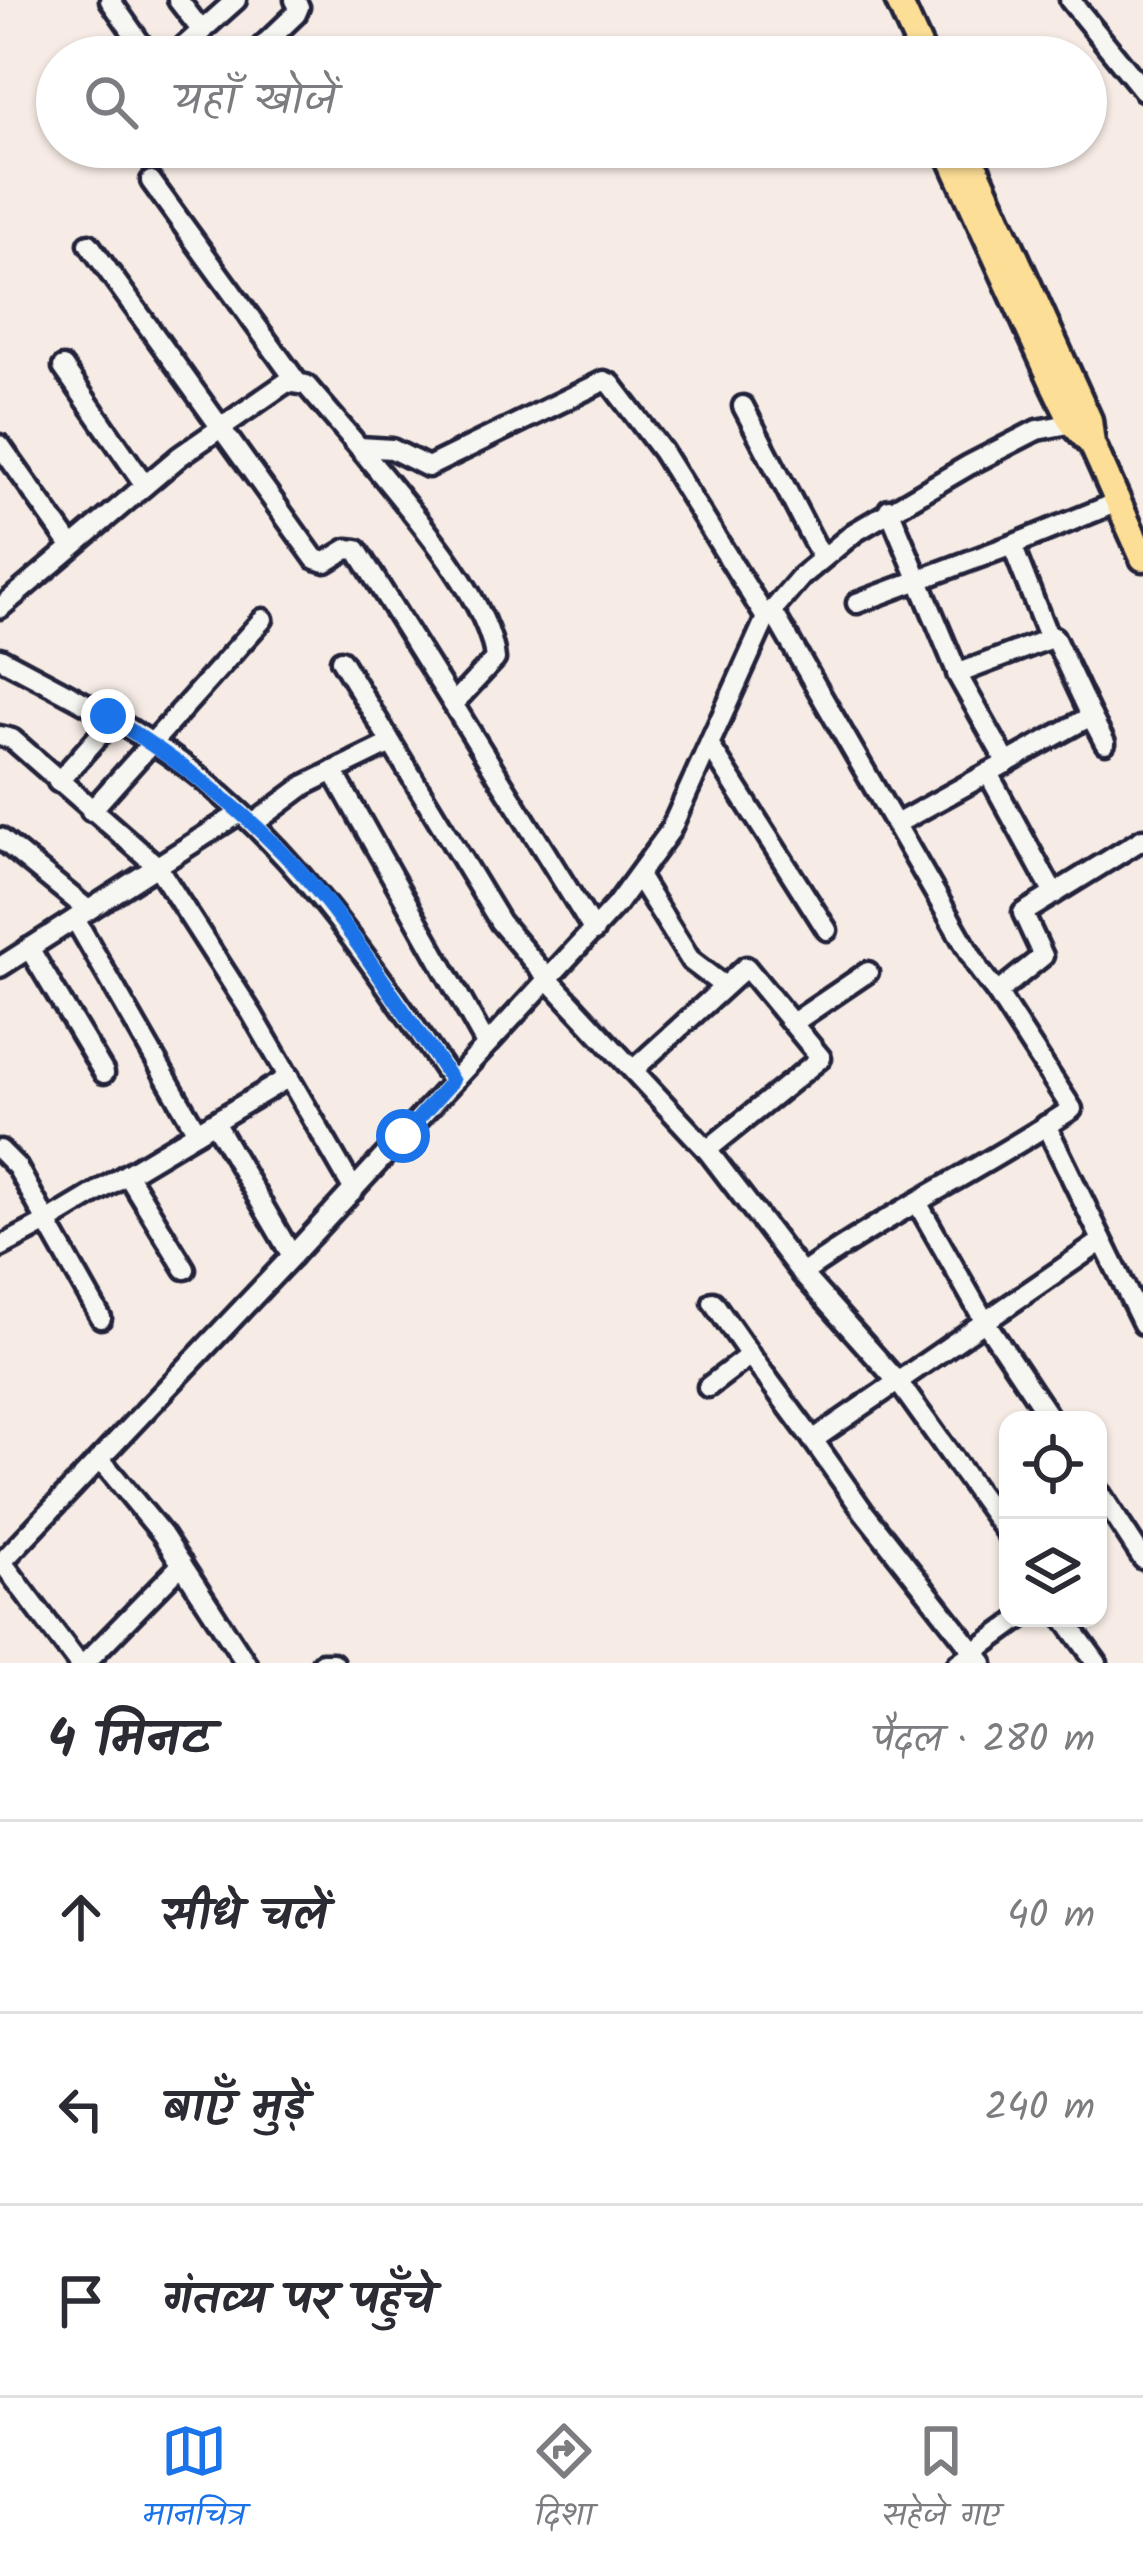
<!DOCTYPE html>
<html lang="hi">
<meta charset="utf-8">
<style>
body{margin:0;font-family:Kalam,"Playpen Sans Deva",sans-serif;background:#f7f7f7;color:#2b2b33}
.controls{position:absolute;right:36px;bottom:36px;display:grid;overflow:hidden;border-radius:24px;box-shadow:0 3px 9px #0004}
.controls button{width:108px;height:108px;display:grid;place-items:center;padding:0;border:0;border-bottom:3px solid #e1e1e2;background:#fff;color:#2b2b33;font:60px sans-serif}
.stop{position:absolute;width:36px;height:36px;margin:-27px;border:9px solid #1a73e8;border-radius:50%;background:#fff}
.stop.end{background:#1a73e8;border-color:#fff;box-shadow:0 3px 12px #0008}
.list{margin:0;padding:0;list-style:none}
h2{display:flex;justify-content:space-between;align-items:center;height:156px;margin:0;padding:0 48px;font-size:51px}
h2 small{font-size:39px;font-weight:400;color:#7c7c81}
.list li{display:grid;grid-template-columns:78px 1fr auto;gap:36px;align-items:center;box-sizing:border-box;height:192px;padding:0 48px;border-top:3px solid #e1e1e2}
.list b{display:block;font-size:45px;white-space:nowrap}
.list em{font-size:39px;font-style:normal;color:#7c7c81}
.icon{flex:none;width:66px;height:66px;fill:none;stroke:currentColor;stroke-width:2;stroke-linecap:round;stroke-linejoin:round}
.map{position:relative;flex:none;width:1143px;height:1663px;overflow:hidden}
.search{position:absolute;background:#fff;box-shadow:0 3px 9px #0004;left:36px;right:36px;top:36px;height:132px;display:flex;align-items:center;gap:30px;box-sizing:border-box;padding:0 42px;border-radius:66px;color:#7c7c81;font-size:45px}
.sheet{height:732px;background:#fff}
nav{display:flex;justify-content:space-around;align-items:center;box-sizing:border-box;height:168px;border-top:3px solid #e1e1e2;background:#fff;font-size:33px;color:#7c7c81}
nav a{display:grid;justify-items:center;gap:6px}
nav .on{color:#1a73e8}
.map>svg:first-child{display:block}
.lines{fill:none;stroke-linecap:round;stroke-linejoin:round}
.minor-casing{stroke:#22223b;stroke-width:27}
.major-casing{stroke:#22223b;stroke-width:33}
.minor{stroke:#f6f6f2;stroke-width:18}
.major{stroke:#fdde96;stroke-width:24}
.route{stroke:#1a73e8;stroke-width:15}
</style>
<div class="map">
<svg width="1143" height="1663" viewBox="0 0 1143 1663">
<rect width="100%" height="100%" fill="#f7ece5"/>
<filter id="ink" filterUnits="userSpaceOnUse"><feTurbulence type="fractalNoise" baseFrequency=".00833" numOctaves="2"/><feDisplacementMap in="SourceGraphic" scale="24" xChannelSelector="R" yChannelSelector="G"/><feConvolveMatrix kernelMatrix="1 2 1 2 8 2 1 2 1" color-interpolation-filters="sRGB"/></filter>
<g filter="url(#ink)">
<g class="lines">
<defs>
<g id="minor">
<polyline points="110,0 150,57"/>
<polyline points="178,0 202,31"/>
<polyline points="1070,0 1143,90"/>
<polyline points="172,57 236,0"/>
<polyline points="251,57 296,14 299,7 295,0"/>
<polyline points="151,181 297,382"/>
<polyline points="89,244 315,559 326,562 347,549 357,550 453,704"/>
<polyline points="63,367 145,485"/>
<polyline points="743,406 822,558"/>
<polyline points="0,445 72,547"/>
<path d="M 359,447 C 398,496 490,597 495,659 L 453,704 L 594,931"/>
<polyline points="889,509 958,674"/>
<polyline points="857,603 1012,545"/>
<polyline points="0,608 180,456 287,382 306,385 359,447 392,449 428,467 604,381 611,384 662,451 766,618"/>
<polyline points="772,610 980,971 997,993"/>
<polyline points="1049,639 1012,545 1118,502"/>
<path d="M 0,658 C 62,691 127,723 184,765 C 296,848 374,967 452,1081"/>
<polyline points="341,660 500,922 549,980 707,1150 802,1274 899,1383 1008,1535"/>
<polyline points="0,736 12,739 157,866 252,1014 354,1190"/>
<polyline points="710,746 827,930"/>
<polyline points="1007,763 957,674 1054,637 1091,716"/>
<polyline points="333,771 486,1044"/>
<polyline points="988,773 1054,894"/>
<polyline points="58,782 114,719"/>
<polyline points="91,811 263,619"/>
<polyline points="898,823 1091,716 1105,743"/>
<polyline points="253,824 305,785 391,743"/>
<polyline points="0,838 88,910"/>
<polyline points="638,876 691,961 724,986"/>
<polyline points="75,919 197,1132"/>
<polyline points="29,948 104,1073"/>
<polyline points="0,967 240,813"/>
<polyline points="793,1023 868,972"/>
<polyline points="633,1070 746,967 821,1058 707,1150"/>
<polyline points="214,1122 292,1256"/>
<polyline points="1046,1125 1143,1324"/>
<polyline points="0,1150 17,1167 47,1222 0,1247"/>
<polyline points="127,1174 185,1269"/>
<polyline points="918,1204 984,1320 1051,1420"/>
<path d="M 802,1274 C 888,1213 984,1168 1072,1109 L 997,993 L 1043,956 L 1023,913 L 1143,839"/>
<polyline points="713,1302 750,1355"/>
<polyline points="101,1318 47,1222 289,1077"/>
<polyline points="708,1387 750,1355 813,1440 1102,1241"/>
<polyline points="813,1440 863,1511 974,1652 1021,1618"/>
<polyline points="100,1459 162,1534 246,1663"/>
<polyline points="1098,1490 1143,1559"/>
<polyline points="2,1562 78,1663"/>
<polyline points="0,1564 292,1256 616,905 670,831 766,618 802,576 855,532 969,465 1037,430 1085,421"/>
<polyline points="1064,1618 1097,1663"/>
<polyline points="85,1663 182,1564"/>
<polyline points="322,1663 333,1663"/>
<polyline points="958,1663 974,1652 983,1663"/>
</g>
<g id="major">
<polyline points="898,0 924,57"/>
<polyline points="946,147 1054,385 1073,424 1093,446 1143,558"/>
<polyline points="966,147 1089,420 1092,444"/>
</g>
</defs>
<use href="#minor" class="minor-casing"/>
<use href="#major" class="major-casing"/>
<use href="#minor" class="minor"/>
<use href="#major" class="major"/>
</g>
</g>
<g class="lines" filter="url(#ink)">
<path class="route" d="M 108,716 C 184,764 256,818 315,888 C 358,939 394,1000 434,1054 L 452,1081 L 403,1136"/>
</g>
</svg>
<div class="controls">
<button><svg class="icon" aria-label="locate" viewBox="0 0 24 24"><circle cx="12" cy="12" r="6"/><path d="M12 2v4M12 18v4M2 12h4M18 12h4"/></svg></button>
<button><svg class="icon" aria-label="layers" viewBox="0 0 24 24"><path d="M12 4l9 5-9 5-9-5zM3 14l9 5 9-5"/></svg></button>
</div>
<div class="stop" style="left:403px;top:1136px"></div>
<div class="stop end" style="left:108px;top:716px"></div>
<div class="search"><svg class="icon" aria-label="search" viewBox="0 0 24 24"><circle cx="10" cy="10" r="6"/><path d="M15 15l6 6"/></svg>यहाँ खोजें</div>
</div>
<section class="sheet">
<h2>4 मिनट<small>पैदल · 280 m</small></h2>
<ul class="list">
<li><svg class="icon" aria-label="ahead" viewBox="0 0 24 24"><path d="M12 20V5M6 11l6-6 6 6"/></svg><div><b>सीधे चलें</b></div><em>40 m</em></li>
<li><svg class="icon" aria-label="left" viewBox="0 0 24 24"><path d="M17 20v-9H6M10 6l-5 5 5 5"/></svg><div><b>बाएँ मुड़ें</b></div><em>240 m</em></li>
<li><svg class="icon" aria-label="arrive" viewBox="0 0 24 24"><path d="M6 21V4h12l-3 4 3 4H6"/></svg><div><b>गंतव्य पर पहुँचे</b></div></li>
</ul>
</section>
<nav>
<a class="on"><svg class="icon" aria-label="map" viewBox="0 0 24 24"><path d="M3 6l6-2 6 2 6-2v14l-6 2-6-2-6 2zM9 4v14M15 6v14"/></svg>मानचित्र</a>
<a><svg class="icon" aria-label="directions" viewBox="0 0 24 24"><path d="M12 3l9 9-9 9-9-9zM9 14v-3h6M13 9l2 2-2 2"/></svg>दिशा</a>
<a><svg class="icon" aria-label="saved" viewBox="0 0 24 24"><path d="M7 4h10v16l-5-4-5 4z"/></svg>सहेजे गए</a>
</nav>
